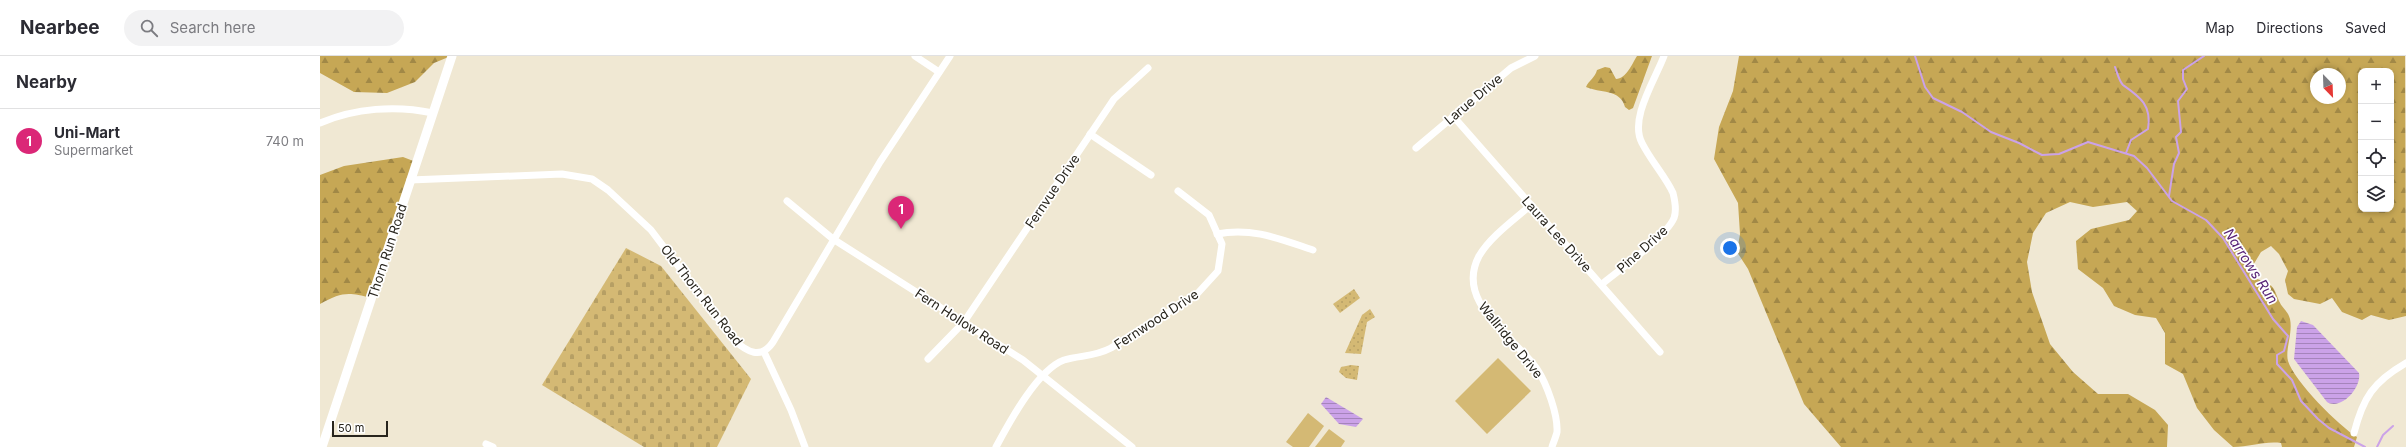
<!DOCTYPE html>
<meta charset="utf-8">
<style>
body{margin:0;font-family:Inter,sans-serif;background:#f2f2f3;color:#2b2b33}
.controls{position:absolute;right:12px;top:12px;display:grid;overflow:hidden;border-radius:8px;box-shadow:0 2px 6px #0003}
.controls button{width:36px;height:36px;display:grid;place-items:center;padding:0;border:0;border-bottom:1px solid #e1e1e2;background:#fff;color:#2b2b33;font:20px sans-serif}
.compass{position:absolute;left:1990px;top:12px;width:36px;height:36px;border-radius:50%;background:#fff;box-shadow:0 2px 6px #0003;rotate:157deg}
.scale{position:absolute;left:12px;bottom:10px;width:56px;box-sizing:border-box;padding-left:4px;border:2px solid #28251d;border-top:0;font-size:11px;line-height:14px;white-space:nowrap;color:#28251d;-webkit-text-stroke:3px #fff;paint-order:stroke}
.you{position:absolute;left:1410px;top:192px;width:14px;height:14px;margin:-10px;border:3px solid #fff;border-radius:50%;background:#1a73e8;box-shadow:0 0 0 6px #1a73e833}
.badge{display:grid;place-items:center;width:26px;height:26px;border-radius:50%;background:#db2777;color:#fff;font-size:13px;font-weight:700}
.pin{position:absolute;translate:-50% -33px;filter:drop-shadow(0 1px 2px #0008)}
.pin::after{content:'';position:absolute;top:21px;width:14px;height:12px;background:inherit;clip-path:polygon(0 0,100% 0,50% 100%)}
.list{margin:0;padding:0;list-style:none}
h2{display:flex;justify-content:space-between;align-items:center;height:52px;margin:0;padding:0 16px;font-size:17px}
h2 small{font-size:13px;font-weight:400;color:#7c7c81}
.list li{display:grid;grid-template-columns:26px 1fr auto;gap:12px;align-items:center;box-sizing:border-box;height:64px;padding:0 16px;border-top:1px solid #e1e1e2}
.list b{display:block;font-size:15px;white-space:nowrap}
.list p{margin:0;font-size:13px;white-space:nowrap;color:#7c7c81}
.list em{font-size:13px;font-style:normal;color:#7c7c81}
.icon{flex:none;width:22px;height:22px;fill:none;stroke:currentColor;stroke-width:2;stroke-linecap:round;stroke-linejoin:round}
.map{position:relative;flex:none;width:2086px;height:391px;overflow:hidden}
header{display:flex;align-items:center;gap:24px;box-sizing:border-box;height:56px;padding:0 20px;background:#fff;border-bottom:1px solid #e1e1e2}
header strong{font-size:19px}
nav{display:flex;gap:22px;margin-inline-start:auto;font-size:14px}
.search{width:280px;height:36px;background:#f2f2f3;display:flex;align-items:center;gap:10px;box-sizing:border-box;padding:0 14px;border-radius:22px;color:#7c7c81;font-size:15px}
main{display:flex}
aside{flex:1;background:#fff}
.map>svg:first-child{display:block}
.grass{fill:#d4b974}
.forest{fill:url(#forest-firs);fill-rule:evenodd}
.cemetery{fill:url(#cemetery-stones)}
.park{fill:url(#park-dots)}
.water{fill:url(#water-rules)}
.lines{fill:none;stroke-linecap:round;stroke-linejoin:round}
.stream{stroke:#cba2e8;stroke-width:2}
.minor{stroke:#fff;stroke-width:7}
.tertiary{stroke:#fff;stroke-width:9}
.labels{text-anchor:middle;stroke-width:3.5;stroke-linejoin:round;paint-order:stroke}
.street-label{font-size:13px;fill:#28251d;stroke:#fff}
.water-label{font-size:14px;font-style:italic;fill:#592577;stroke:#fff}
</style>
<header>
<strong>Nearbee</strong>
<div class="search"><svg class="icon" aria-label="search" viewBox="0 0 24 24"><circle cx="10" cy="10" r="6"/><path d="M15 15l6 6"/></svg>Search here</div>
<nav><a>Map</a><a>Directions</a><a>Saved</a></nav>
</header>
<main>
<aside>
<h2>Nearby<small></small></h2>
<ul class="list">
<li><span class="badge">1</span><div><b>Uni-Mart</b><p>Supermarket</p></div><em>740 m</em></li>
</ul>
</aside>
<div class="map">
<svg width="2086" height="391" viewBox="0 0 2086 391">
<defs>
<pattern id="forest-firs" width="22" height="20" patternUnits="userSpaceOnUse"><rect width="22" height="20" fill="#c6a755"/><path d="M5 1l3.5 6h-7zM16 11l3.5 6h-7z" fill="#a18846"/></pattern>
<pattern id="cemetery-stones" width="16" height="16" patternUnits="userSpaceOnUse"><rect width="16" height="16" fill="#d4b974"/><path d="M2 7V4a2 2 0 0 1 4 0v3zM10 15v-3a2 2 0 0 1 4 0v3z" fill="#b69f64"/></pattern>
<pattern id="park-dots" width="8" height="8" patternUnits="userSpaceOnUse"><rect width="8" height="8" fill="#d4b974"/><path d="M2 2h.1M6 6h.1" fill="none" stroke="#b69f64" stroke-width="1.8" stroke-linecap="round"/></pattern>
<pattern id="water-rules" width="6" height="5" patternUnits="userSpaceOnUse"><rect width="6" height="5" fill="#cba2e8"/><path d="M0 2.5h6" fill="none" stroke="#a584bb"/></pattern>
</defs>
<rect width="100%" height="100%" fill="#f0e8d3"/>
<g class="grass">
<polygon points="1178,302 1211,335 1167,378 1135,345"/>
<polygon points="988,357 1004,370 989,391 973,391 966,386"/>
<polygon points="1009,373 1025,385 1021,391 995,391"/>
</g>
<g class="forest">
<polygon points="0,0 131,0 114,7 95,26 67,37 34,36 0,17"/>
<path d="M 1317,0 L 1332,0 L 1313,52 L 1309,54 L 1305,51 C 1301,33 1279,37 1266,31 C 1269,24 1275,22 1277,14 L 1285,11 L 1290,12 L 1296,23 C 1306,23 1312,8 1317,0 Z"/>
<path d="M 1419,0 L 2085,0 L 2086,260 L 2069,264 L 2051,259 L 2042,264 L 2022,256 L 2012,242 L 2000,248 L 1974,243 L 1968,238 L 1965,224 L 1968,215 L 1959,198 L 1951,190 L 1941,196 L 1932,211 L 1937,223 C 1954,229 1953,230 1959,245 C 1962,252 1968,255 1970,263 C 1973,277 1965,294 1968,305 C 1974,325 2019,370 2037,381 L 2034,391 L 1962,391 L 1961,387 C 1944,385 1930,391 1913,391 L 1894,374 L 1877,352 L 1863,318 L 1845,308 L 1845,277 L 1836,262 L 1815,259 L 1794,250 L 1783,232 L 1758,213 L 1756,185 L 1771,173 L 1809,164 L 1817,155 L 1807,146 L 1773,151 L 1750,146 L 1726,157 L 1713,177 L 1707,206 L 1712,236 L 1730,288 L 1753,316 L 1778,338 L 1808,338 L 1835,354 L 1848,369 L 1847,391 L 1521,391 L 1484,348 L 1428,213 L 1417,196 L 1420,178 L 1418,147 L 1394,103 L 1399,71 L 1413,35 ZM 2041,15 L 2071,15 L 2071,153 L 2041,153 ZM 1996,18 L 2020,18 L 2020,42 L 1996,42 Z"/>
<path d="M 83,101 L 96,106 L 51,242 C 28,236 22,236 0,248 L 0,119 L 24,110 Z"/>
</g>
<polygon class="cemetery" points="306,192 341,210 431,323 397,391 324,391 222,329"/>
<g class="park">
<polygon points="1034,233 1040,242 1020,257 1013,248"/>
<polygon points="1050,253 1055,261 1047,266 1041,298 1025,297 1042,259"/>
<polygon points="1031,309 1039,310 1037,324 1026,322 1019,316 1021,311"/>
</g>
<g class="water">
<path d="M 1981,265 L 1993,269 L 2039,317 C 2042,331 2021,355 2007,346 L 1974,303 L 1977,271 Z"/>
<polygon points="1006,341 1043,363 1036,371 1019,368 1001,348"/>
</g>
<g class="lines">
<g class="stream">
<polyline points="1595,0 1605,31 1613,42 1642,56 1671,76 1699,87 1722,99 1739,98 1768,86 1814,100 1827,112 1852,145 1886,164 1903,182 1953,263 1968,280 1964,295 1957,299 1957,308 1972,324 1981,345 1998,363 2009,372 2045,391"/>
<path d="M 1795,11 C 1797,16 1799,25 1803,29 C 1820,41 1832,49 1828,73 L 1811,84 L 1806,97"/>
<polyline points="1849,140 1854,108 1859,97 1856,81 1861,76 1858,45 1867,33 1863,23 1863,14 1884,0"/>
<polyline points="2057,391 2063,379 2073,370"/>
</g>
<g class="minor">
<polyline points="595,0 619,16"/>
<polyline points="1133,60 1340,296"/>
<path d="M 0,67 C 35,52 76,49 113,57"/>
<polyline points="770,78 831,119"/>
<polyline points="1096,92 1191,12 1215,0"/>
<path d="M 90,124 L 242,118 L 272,123 L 288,134 L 331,174 L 414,284 C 427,296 441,304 453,286 L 560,106 L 630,0"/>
<polyline points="467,145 513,183 703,304 812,391"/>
<path d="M 1211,149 C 1194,164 1171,180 1159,200 C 1134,247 1195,281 1217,313 C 1227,328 1238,359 1237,376 C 1236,381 1233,387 1232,391"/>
<path d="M 897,178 C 932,171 960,183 993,194"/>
<path d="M 1282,228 C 1299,214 1346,181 1354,162 C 1357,154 1355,145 1353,137 C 1345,120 1331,105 1322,87 C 1309,63 1335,24 1344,0"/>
<polyline points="444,296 471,354 485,391"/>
<polyline points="608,303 644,266 794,43 828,12"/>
<path d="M 2034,377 C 2043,342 2053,326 2086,307"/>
<polyline points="166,388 173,391"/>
<path d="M 676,391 C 689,367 717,314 744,304 C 761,299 774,301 791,292 L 877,238 L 898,215 L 902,188 L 889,159 L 858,135"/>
</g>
<polyline class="tertiary" points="2,391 132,0"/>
</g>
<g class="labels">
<g class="street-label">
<text transform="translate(1153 43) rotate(-40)" y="5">Larue Drive</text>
<text transform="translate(732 135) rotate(-56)" y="5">Fernvue Drive</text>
<text transform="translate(1237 178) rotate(48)" y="5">Laura Lee Drive</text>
<text transform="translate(1322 193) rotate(-42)" y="5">Pine Drive</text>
<text transform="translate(67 195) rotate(-72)" y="5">Thorn Run Road</text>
<text transform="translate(382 239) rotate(52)" y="5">Old Thorn Run Road</text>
<text transform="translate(836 263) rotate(-33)" y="5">Fernwood Drive</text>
<text transform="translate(642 265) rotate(33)" y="5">Fern Hollow Road</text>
<text transform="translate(1191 284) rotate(51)" y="5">Wallridge Drive</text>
</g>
<g class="water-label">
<text transform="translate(1931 210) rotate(57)" y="5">Narrows Run</text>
</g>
</g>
</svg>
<div class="controls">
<button>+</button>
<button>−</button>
<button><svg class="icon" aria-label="locate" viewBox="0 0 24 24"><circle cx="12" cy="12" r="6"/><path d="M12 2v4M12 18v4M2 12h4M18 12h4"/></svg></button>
<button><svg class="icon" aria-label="layers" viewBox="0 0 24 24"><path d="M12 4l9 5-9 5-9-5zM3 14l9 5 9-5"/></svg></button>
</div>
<svg class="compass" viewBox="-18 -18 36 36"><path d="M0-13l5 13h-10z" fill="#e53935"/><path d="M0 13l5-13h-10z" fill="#7c7c81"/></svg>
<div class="scale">50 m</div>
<div class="you"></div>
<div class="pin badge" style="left:581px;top:173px">1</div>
</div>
</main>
